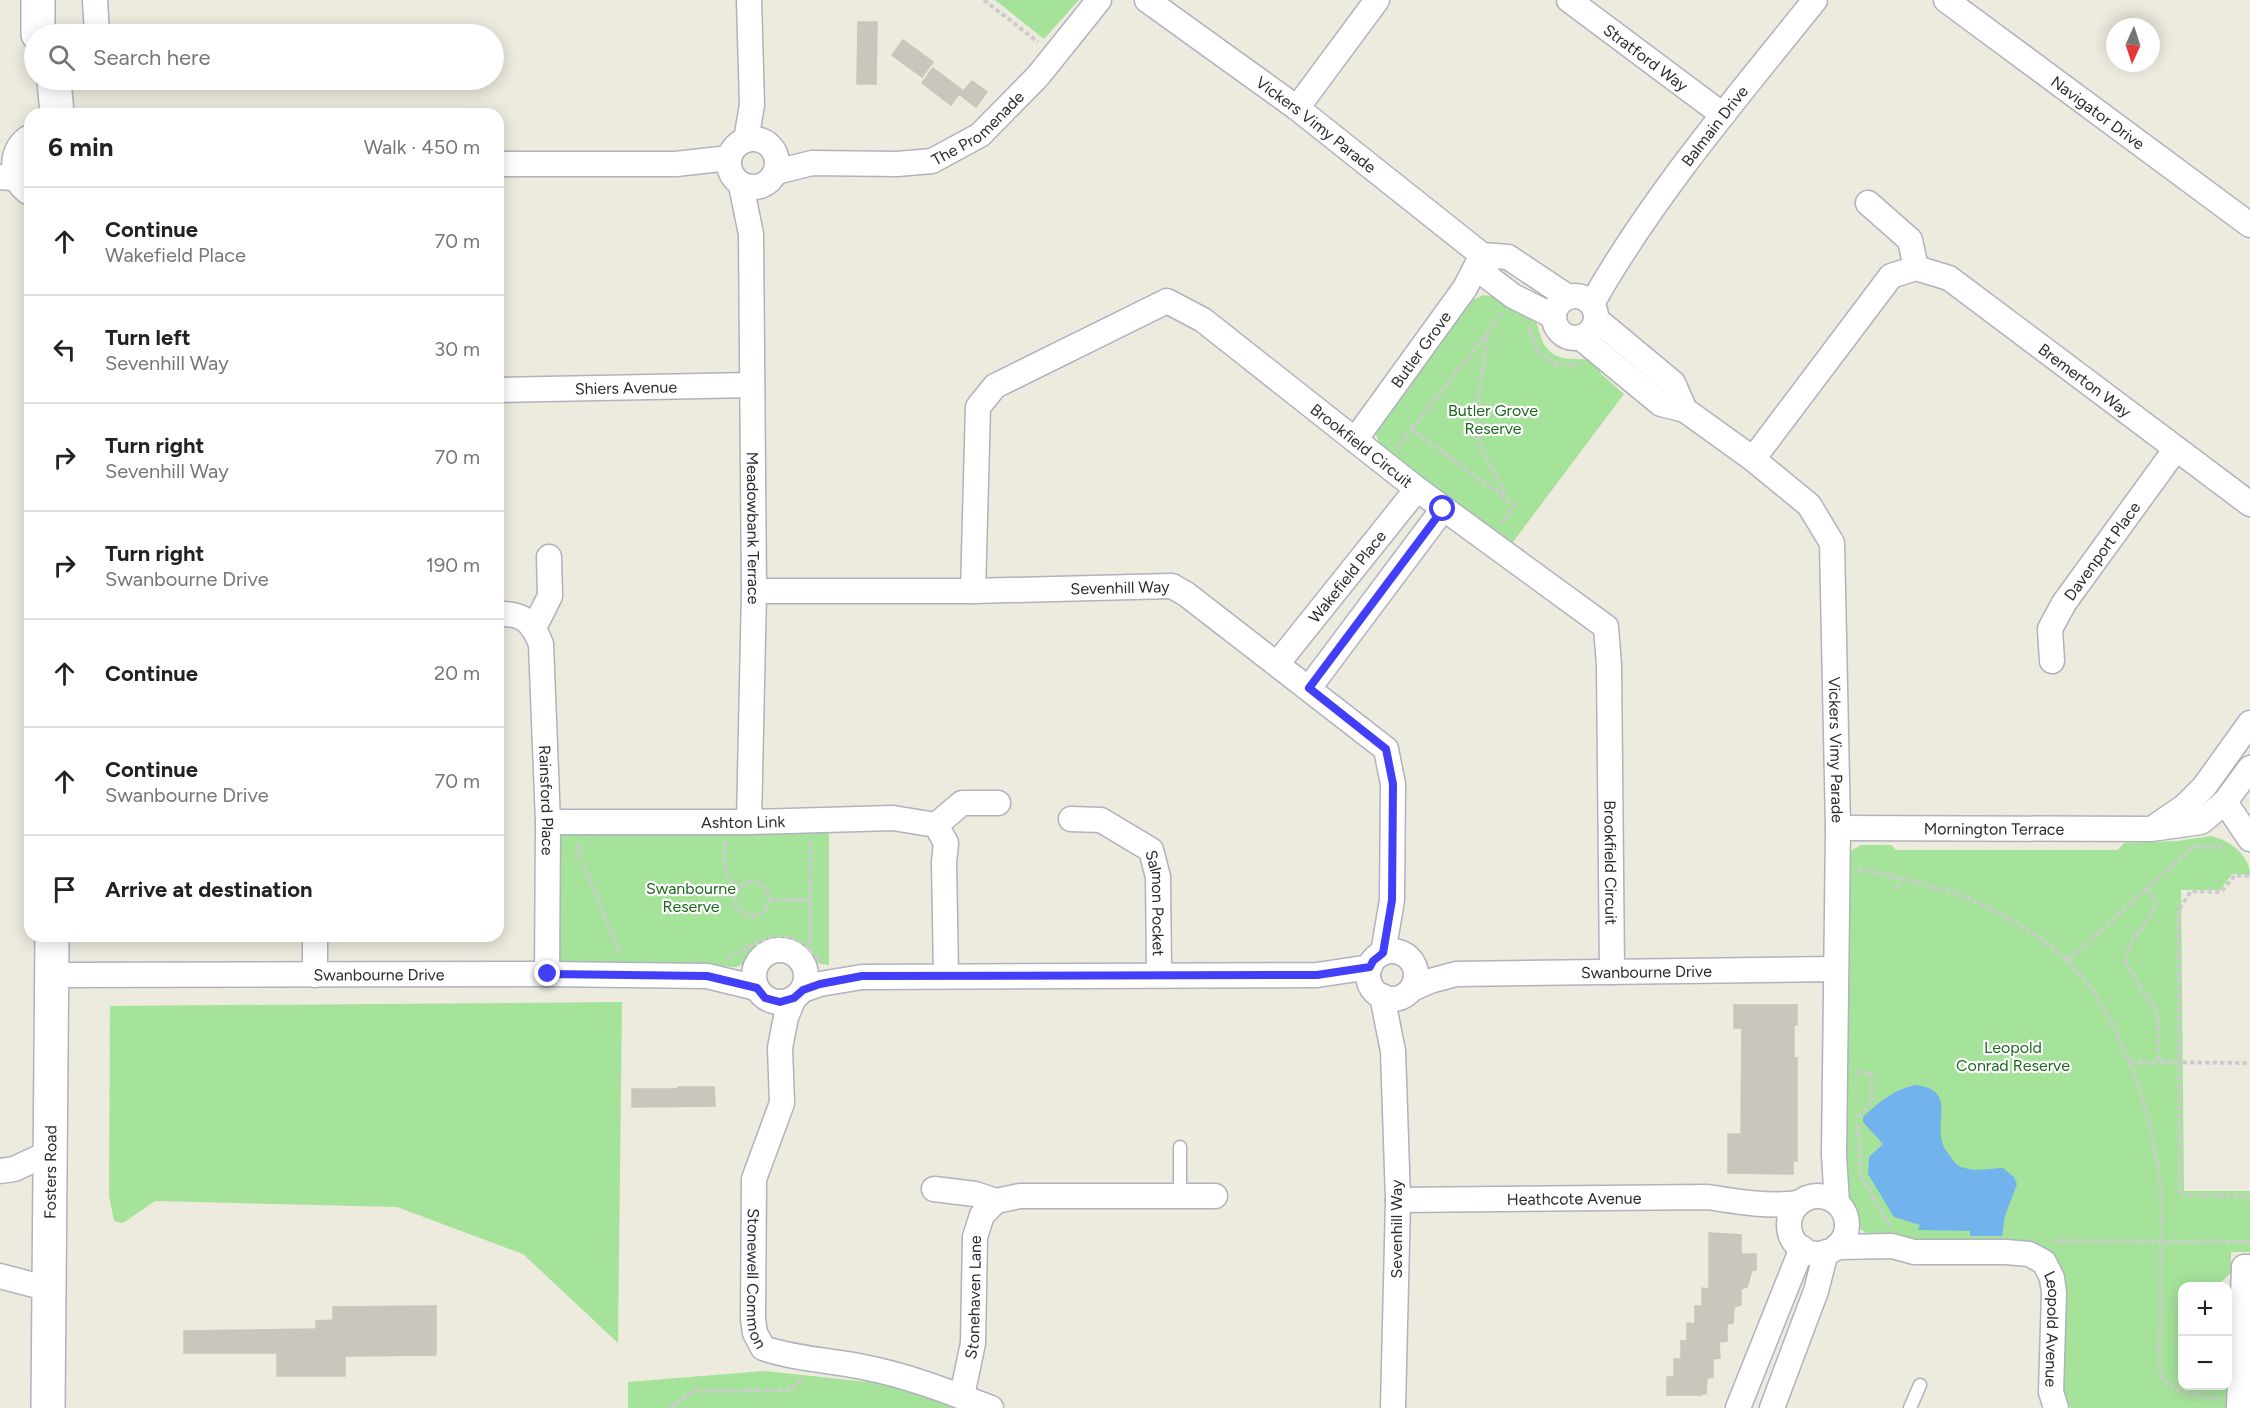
<!DOCTYPE html>
<meta charset="utf-8">
<style>
body{margin:0;font-family:Figtree,sans-serif;background:#f6f6f6;color:#222}
.controls{position:absolute;right:18px;bottom:18px;display:grid;overflow:hidden;border-radius:12px;box-shadow:0 3px 15px #0003}
.controls button{width:54px;height:54px;display:grid;place-items:center;padding:0;border:0;border-bottom:2px solid #e0e0e0;background:#fff;color:#222;font:30px sans-serif}
.compass{position:absolute;left:2106px;top:18px;width:54px;height:54px;border-radius:50%;background:#fff;box-shadow:0 3px 15px #0003;rotate:183deg}
.stop{position:absolute;width:18px;height:18px;margin:-14px;border:4px solid #433ff9;border-radius:50%;background:#fff}
.stop.end{background:#433ff9;border-color:#fff;box-shadow:0 2px 6px #0008}
.list{margin:0;padding:0;list-style:none}
h2{display:flex;justify-content:space-between;align-items:center;height:78px;margin:0;padding:0 24px;font-size:26px}
h2 small{font-size:20px;font-weight:400;color:#767676}
.list li{display:grid;grid-template-columns:39px 1fr auto;gap:18px;align-items:center;box-sizing:border-box;height:108px;padding:0 24px;border-top:2px solid #e0e0e0}
.list b{display:block;font-size:22px;white-space:nowrap}
.list p{margin:0;font-size:20px;white-space:nowrap;color:#767676}
.list em{font-size:20px;font-style:normal;color:#767676}
.icon{flex:none;width:33px;height:33px;fill:none;stroke:currentColor;stroke-width:2;stroke-linecap:round;stroke-linejoin:round}
.map{position:relative;flex:none;width:2250px;height:1408px;overflow:hidden}
.search{position:absolute;background:#fff;box-shadow:0 3px 15px #0003;left:24px;top:24px;width:480px;height:66px;display:flex;align-items:center;gap:15px;box-sizing:border-box;padding:0 21px;border-radius:33px;color:#767676;font-size:22px}
.panel{position:absolute;background:#fff;box-shadow:0 3px 15px #0003;left:24px;top:108px;width:480px;height:834px;border-radius:18px}
.map>svg:first-child{display:block}
.green{fill:#a5e39b}
.water{fill:#72b3ee}
.building{fill:#c9c6bd;stroke:#c9c6b7;stroke-width:1.5}
.lines{fill:none;stroke-linecap:round;stroke-linejoin:round}
.lane-casing{stroke:#b1b1bf;stroke-width:15}
.street-casing{stroke:#b1b1bf;stroke-width:27}
.secondary-casing{stroke:#b1b1bf;stroke-width:36}
.path{stroke:#ccc;stroke-width:4;stroke-dasharray:4.5 3;stroke-linecap:butt}
.lane{stroke:#fff;stroke-width:12}
.street{stroke:#fff;stroke-width:24}
.secondary{stroke:#fff;stroke-width:33}
.route{stroke:#433ff9;stroke-width:8}
.labels{text-anchor:middle;stroke-width:4.5;stroke-linejoin:round;paint-order:stroke}
.street-label{font-size:16px;fill:#2b2b2b;stroke:#fff}
.park-label{font-size:16px;fill:#1b691b;stroke:#fff}
</style>
<div class="map">
<svg width="2250" height="1408" viewBox="0 0 2250 1408">
<rect width="100%" height="100%" fill="#edeade"/>
<g class="green">
<polygon points="995,0 1079,0 1044,39"/>
<path d="M 1483,295 L 1498,297 L 1516,311 L 1527,310 C 1544,323 1534,344 1557,356 C 1570,362 1585,356 1598,363 L 1601,374 L 1624,394 L 1510,546 L 1380,447 L 1376,434 L 1380,420 L 1471,301 Z"/>
<path d="M 829,829 L 829,965 C 824,964 819,964 814,962 C 796,955 792,936 767,946 C 753,951 751,964 735,967 L 562,963 L 557,959 L 557,840 L 567,831 Z"/>
<path d="M 2211,836 C 2229,840 2250,855 2250,875 L 2232,874 L 2220,890 L 2181,890 L 2184,1191 L 2250,1191 L 2250,1252 L 2231,1252 L 2231,1273 L 2220,1283 L 2182,1286 L 2182,1386 L 2228,1386 L 2228,1312 L 2231,1320 L 2229,1404 L 2226,1408 L 2071,1408 L 2060,1390 L 2053,1263 L 1875,1240 L 1851,1222 L 1843,1201 L 1849,852 L 1861,845 L 1891,845 L 1896,850 L 2118,850 L 2124,843 L 2177,841 Z"/>
<polygon points="622,1002 618,1343 523,1254 397,1207 155,1201 123,1223 114,1221 109,1196 110,1006"/>
<polygon points="765,1371 896,1385 954,1408 628,1408 628,1382"/>
</g>
<path class="water" d="M 1916,1085 C 1955,1090 1936,1117 1942,1141 C 1943,1147 1947,1152 1951,1157 C 1954,1163 1959,1167 1965,1168 C 1977,1172 1991,1168 2003,1168 L 2014,1177 L 2017,1184 L 2005,1216 L 2002,1236 L 1970,1236 L 1970,1231 L 1918,1230 L 1920,1225 L 1894,1217 L 1868,1174 L 1869,1157 L 1883,1144 L 1863,1122 L 1863,1117 C 1879,1102 1894,1089 1916,1085 Z"/>
<g class="building">
<polygon points="858,22 877,22 876,84 857,84"/>
<polygon points="903,40 933,62 922,77 892,55"/>
<polygon points="933,68 962,90 951,105 922,83"/>
<polygon points="972,81 987,92 976,107 960,95"/>
<polygon points="1734,1005 1797,1005 1797,1025 1794,1025 1794,1058 1797,1058 1797,1161 1793,1161 1793,1174 1728,1173 1728,1134 1741,1134 1742,1028 1734,1028"/>
<polygon points="678,1087 714,1087 715,1106 632,1107 632,1089 678,1089"/>
<polygon points="1709,1233 1741,1235 1741,1254 1756,1254 1756,1270 1752,1270 1747,1287 1741,1289 1741,1305 1734,1307 1733,1323 1727,1324 1727,1341 1719,1342 1720,1358 1713,1359 1713,1377 1707,1378 1706,1394 1703,1393 1702,1395 1667,1395 1667,1377 1674,1377 1674,1359 1681,1359 1681,1341 1687,1341 1687,1323 1695,1324 1695,1306 1702,1306 1702,1288 1709,1289"/>
<polygon points="436,1306 436,1355 345,1356 345,1376 277,1376 277,1353 184,1353 184,1331 316,1329 316,1321 333,1320 333,1307"/>
</g>
<g class="lines">
<defs>
<g id="lane">
<polyline points="1180,1195 1180,1147"/>
<polyline points="1910,1408 1920,1385"/>
</g>
<g id="street">
<polyline points="95,0 97,34"/>
<path id="s1" d="M 1147,0 L 1297,108 L 1482,255 L 1508,257 L 1568,297"/>
<path id="s2" d="M 1569,0 L 1723,115"/>
<path id="s3" d="M 1946,0 L 2250,225"/>
<polyline points="1297,108 1377,0"/>
<circle cx="753" cy="163" r="24"/>
<polyline points="746,140 752,105 749,0"/>
<polyline points="498,164 676,164 729,158"/>
<path id="s4" d="M 776,172 L 812,163 L 897,164 L 932,161 L 980,135 L 1038,76 L 1099,0"/>
<polyline points="0,177 22,179"/>
<path id="s5" d="M 741,185 L 751,234 L 754,591 L 749,822"/>
<polyline points="1868,203 1910,240 1916,268"/>
<polyline points="1482,255 1488,277 1513,296 1553,316"/>
<circle cx="1575" cy="317" r="21"/>
<path id="s6" d="M 1593,306 L 1594,300 C 1655,193 1738,96 1815,0"/>
<polyline points="1596,319 1673,383 1685,410"/>
<path id="s7" d="M 1581,338 L 1661,404 L 1685,410 L 1753,459 L 1809,505 L 1832,543 L 1838,828 L 1834,1155 L 1837,1203"/>
<path id="s8" d="M 498,390 L 752,385"/>
<path id="s9" d="M 1355,440 L 1465,288 L 1482,255"/>
<path id="s10" d="M 1753,459 L 1891,276 L 1916,268 L 1949,278 L 2250,504"/>
<path id="s11" d="M 754,591 L 973,591 L 1172,586 L 1186,594 L 1386,749 L 1393,784 L 1392,900 L 1383,953"/>
<path id="s12" d="M 973,591 L 978,407 L 995,386 L 1167,301 L 1203,320 L 1417,489 L 1606,627 L 1609,665 L 1612,972"/>
<path id="s13" d="M 498,614 C 523,613 532,621 541,644 L 548,822 L 547,974"/>
<polyline points="534,628 550,596 549,557"/>
<path id="s14" d="M 2052,661 L 2050,629 L 2064,603 L 2175,450"/>
<path id="s15" d="M 1277,664 L 1417,489"/>
<polyline points="1309,688 1443,509"/>
<polyline points="2225,802 2250,839"/>
<path id="s16" d="M 1071,819 L 1101,820 L 1151,850 L 1158,877 L 1159,974"/>
<path id="s17" d="M 548,822 L 749,822 L 893,818 L 936,825 L 946,843 L 944,862 L 946,975"/>
<polyline points="936,825 962,803 998,803"/>
<polyline points="2156,826 2185,806 2204,787 2250,723"/>
<path id="s18" d="M 1838,828 L 2151,829 L 2201,822 L 2225,802 L 2250,768"/>
<polyline points="315,936 315,975"/>
<circle cx="780" cy="976" r="26"/>
<circle cx="1392" cy="975" r="24"/>
<path id="s19" d="M 52,975 L 547,974 L 707,976 L 757,988"/>
<path id="s20" d="M 1412,989 L 1430,981 L 1456,974 L 1836,969"/>
<polyline points="803,990 820,984 862,977 1317,975 1370,967"/>
<polyline points="1382,996 1393,1051 1398,1200 1393,1408"/>
<path id="s21" d="M 794,998 L 786,1017 L 780,1048 L 782,1103 L 754,1179 L 753,1319 L 755,1333 L 763,1348 C 795,1359 829,1360 863,1367 C 906,1375 950,1392 991,1408"/>
<polyline points="0,1171 14,1169 51,1152"/>
<polyline points="934,1189 975,1194 996,1201"/>
<circle cx="1818" cy="1225" r="29"/>
<path id="s22" d="M 1398,1200 L 1708,1197 C 1739,1202 1768,1207 1799,1203"/>
<path id="s23" d="M 1836,1247 L 1892,1246 L 1914,1252 L 2006,1252 L 2029,1254 L 2044,1262 L 2052,1278 L 2054,1293 L 2051,1392 L 2056,1408"/>
<polyline points="0,1276 49,1289"/>
<path id="s24" d="M 962,1396 L 973,1343 L 975,1237 L 982,1215 L 996,1201 L 1020,1196 L 1215,1196"/>
<polyline points="1738,1408 1802,1248"/>
<polyline points="1772,1408 1816,1291 1826,1252"/>
<polyline points="2239,1408 2244,1267 2250,1267"/>
</g>
<g id="secondary">
<polyline points="38,0 38,34"/>
<polyline points="54,80 57,114"/>
<path d="M 30,142 C 15,154 15,176 30,188"/>
<path id="s25" d="M 48,1408 L 52,936"/>
</g>
</defs>
<use href="#lane" class="lane-casing"/>
<use href="#street" class="street-casing"/>
<use href="#secondary" class="secondary-casing"/>
<g class="path">
<polyline points="984,0 1038,42"/>
<polyline points="1529,328 1537,351 1557,365 1578,364"/>
<path d="M 1488,331 C 1484,362 1472,418 1481,447 C 1487,465 1501,479 1505,497"/>
<polyline points="1412,429 1502,314"/>
<polyline points="1397,449 1412,429 1514,505 1501,524"/>
<path d="M 725,842 C 725,864 722,874 739,889"/>
<polyline points="579,843 579,854 620,954"/>
<path d="M 1858,869 C 1892,877 1927,883 1960,895 C 1993,907 2042,936 2068,961 C 2122,1015 2159,1128 2161,1203 C 2162,1243 2160,1282 2160,1322 C 2160,1340 2158,1359 2161,1376 C 2176,1394 2198,1396 2219,1397"/>
<polyline points="2249,876 2235,875 2221,892 2191,891 2178,911 2180,1195 2245,1196 2250,1200"/>
<circle cx="752" cy="899" r="17"/>
<path d="M 2148,887 L 2156,904 C 2148,928 2126,935 2126,964 L 2154,1008 L 2158,1020 L 2159,1063"/>
<polyline points="1898,888 1899,879"/>
<polyline points="769,900 810,900"/>
<polyline points="810,952 811,839"/>
<path d="M 728,958 C 743,947 772,935 792,939 C 802,942 814,956 823,962"/>
<polyline points="2067,961 2194,846 2224,847"/>
<polyline points="2130,1062 2250,1063"/>
<polyline points="1856,1072 1871,1073 1872,1101 1858,1117"/>
<polyline points="1858,1124 1861,1176 1890,1226"/>
<polyline points="2053,1241 2250,1242"/>
<polyline points="671,1408 688,1394 697,1391 790,1390 804,1378"/>
</g>
<use href="#lane" class="lane"/>
<use href="#street" class="street"/>
<use href="#secondary" class="secondary"/>
</g>
<g class="lines">
<polyline class="route" points="548,974 707,976 757,988 765,998 780,1002 794,998 803,990 820,984 862,976 1317,975 1370,967 1373,961 1383,953 1392,900 1393,784 1386,749 1309,688 1443,509"/>
</g>
<g class="labels">
<g class="street-label">
<text dy="6" stroke="none"><textPath href="#s2" startOffset="96">Stratford Way</textPath></text>
<text dy="6" stroke="none"><textPath href="#s3" startOffset="189">Navigator Drive</textPath></text>
<text dy="6" stroke="none"><textPath href="#s4" startOffset="214">The Promenade</textPath></text>
<text dy="6" stroke="none"><textPath href="#s1" startOffset="210">Vickers Vimy Parade</textPath></text>
<text dy="6" stroke="none"><textPath href="#s6" startOffset="218">Balmain Drive</textPath></text>
<text dy="6" stroke="none"><textPath href="#s9" startOffset="112">Butler Grove</textPath></text>
<text dy="6" stroke="none"><textPath href="#s10" startOffset="460">Bremerton Way</textPath></text>
<text dy="6" stroke="none"><textPath href="#s8" startOffset="128">Shiers Avenue</textPath></text>
<text dy="6" stroke="none"><textPath href="#s12" startOffset="646">Brookfield Circuit</textPath></text>
<text dy="6" stroke="none"><textPath href="#s5" startOffset="344">Meadowbank Terrace</textPath></text>
<text dy="6" stroke="none"><textPath href="#s14" startOffset="126">Davenport Place</textPath></text>
<text dy="6" stroke="none"><textPath href="#s15" startOffset="112">Wakefield Place</textPath></text>
<text dy="6" stroke="none"><textPath href="#s11" startOffset="366">Sevenhill Way</textPath></text>
<text dy="6" stroke="none"><textPath href="#s7" startOffset="536">Vickers Vimy Parade</textPath></text>
<text dy="6" stroke="none"><textPath href="#s13" startOffset="214">Rainsford Place</textPath></text>
<text dy="6" stroke="none"><textPath href="#s17" startOffset="195">Ashton Link</textPath></text>
<text dy="6" stroke="none"><textPath href="#s18" startOffset="156">Mornington Terrace</textPath></text>
<text dy="6" stroke="none"><textPath href="#s12" startOffset="1186">Brookfield Circuit</textPath></text>
<text dy="6" stroke="none"><textPath href="#s16" startOffset="142">Salmon Pocket</textPath></text>
<text dy="6" stroke="none"><textPath href="#s20" startOffset="237">Swanbourne Drive</textPath></text>
<text dy="6" stroke="none"><textPath href="#s19" startOffset="327">Swanbourne Drive</textPath></text>
<text dy="6" stroke="none"><textPath href="#s25" startOffset="236">Fosters Road</textPath></text>
<text dy="6" stroke="none"><textPath href="#s22" startOffset="176">Heathcote Avenue</textPath></text>
<text transform="translate(1396 1229) rotate(-90)" y="6">Sevenhill Way</text>
<text dy="6" stroke="none"><textPath href="#s21" startOffset="288">Stonewell Common</textPath></text>
<text dy="6" stroke="none"><textPath href="#s24" startOffset="100">Stonehaven Lane</textPath></text>
<text dy="6" stroke="none"><textPath href="#s23" startOffset="280">Leopold Avenue</textPath></text>
</g>
<g class="park-label">
<text x="1493" y="416">Butler Grove<tspan x="1493" dy="18">Reserve</tspan></text>
<text x="691" y="894">Swanbourne<tspan x="691" dy="18">Reserve</tspan></text>
<text x="2013" y="1053">Leopold<tspan x="2013" dy="18">Conrad Reserve</tspan></text>
</g>
</g>
</svg>
<div class="controls">
<button>+</button>
<button>−</button>
</div>
<svg class="compass" viewBox="-18 -18 36 36"><path d="M0-13l5 13h-10z" fill="#e53935"/><path d="M0 13l5-13h-10z" fill="#767676"/></svg>
<div class="stop" style="left:1443px;top:509px"></div>
<div class="stop end" style="left:548px;top:974px"></div>
<div class="search"><svg class="icon" aria-label="search" viewBox="0 0 24 24"><circle cx="10" cy="10" r="6"/><path d="M15 15l6 6"/></svg>Search here</div>
<section class="panel">
<h2>6 min<small>Walk · 450 m</small></h2>
<ul class="list">
<li><svg class="icon" aria-label="ahead" viewBox="0 0 24 24"><path d="M12 20V5M6 11l6-6 6 6"/></svg><div><b>Continue</b><p>Wakefield Place</p></div><em>70 m</em></li>
<li><svg class="icon" aria-label="left" viewBox="0 0 24 24"><path d="M17 20v-9H6M10 6l-5 5 5 5"/></svg><div><b>Turn left</b><p>Sevenhill Way</p></div><em>30 m</em></li>
<li><svg class="icon" aria-label="right" viewBox="0 0 24 24"><path d="M7 20v-9h11M14 6l5 5-5 5"/></svg><div><b>Turn right</b><p>Sevenhill Way</p></div><em>70 m</em></li>
<li><svg class="icon" aria-label="right" viewBox="0 0 24 24"><path d="M7 20v-9h11M14 6l5 5-5 5"/></svg><div><b>Turn right</b><p>Swanbourne Drive</p></div><em>190 m</em></li>
<li><svg class="icon" aria-label="ahead" viewBox="0 0 24 24"><path d="M12 20V5M6 11l6-6 6 6"/></svg><div><b>Continue</b></div><em>20 m</em></li>
<li><svg class="icon" aria-label="ahead" viewBox="0 0 24 24"><path d="M12 20V5M6 11l6-6 6 6"/></svg><div><b>Continue</b><p>Swanbourne Drive</p></div><em>70 m</em></li>
<li><svg class="icon" aria-label="arrive" viewBox="0 0 24 24"><path d="M6 21V4h12l-3 4 3 4H6"/></svg><div><b>Arrive at destination</b></div></li>
</ul>
</section>
</div>
